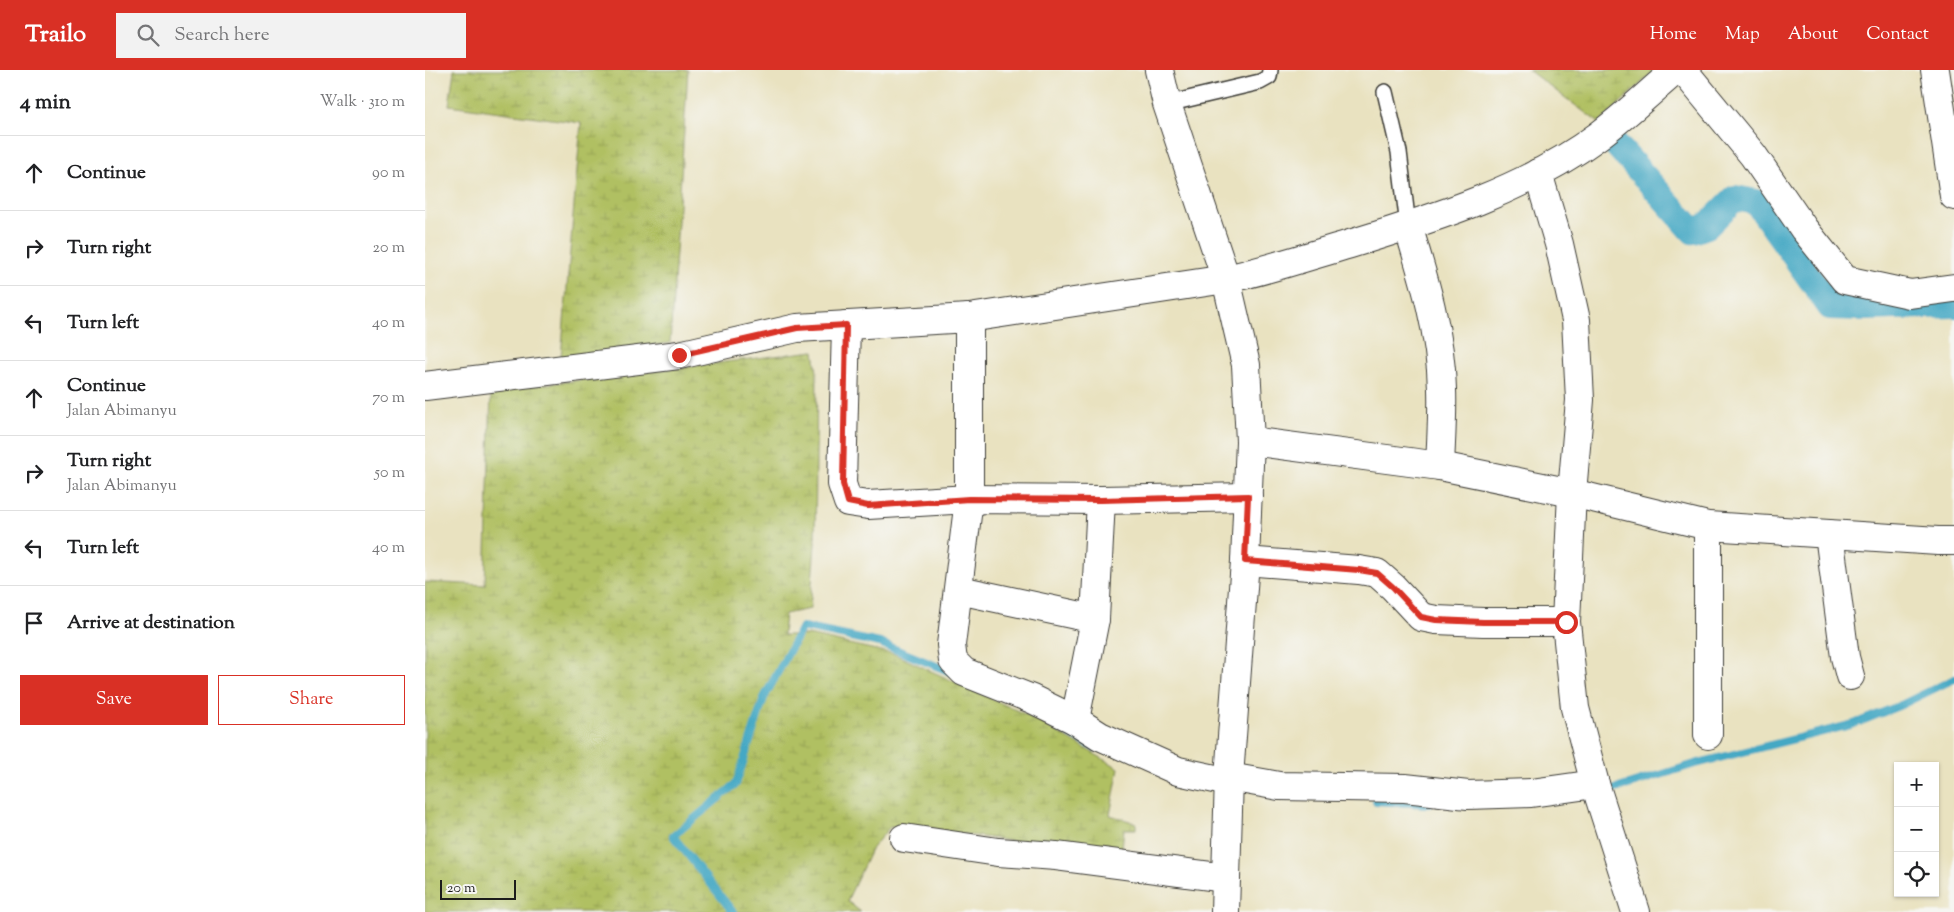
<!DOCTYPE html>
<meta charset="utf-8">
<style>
body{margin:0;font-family:"Sorts Mill Goudy",serif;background:#f2f2f2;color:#202124}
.controls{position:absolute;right:15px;bottom:15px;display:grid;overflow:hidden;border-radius:0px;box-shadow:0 1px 4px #0004}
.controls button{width:45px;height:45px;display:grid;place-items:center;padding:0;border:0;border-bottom:1px solid #e0e0e0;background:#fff;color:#202124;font:25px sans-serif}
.scale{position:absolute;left:15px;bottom:12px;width:76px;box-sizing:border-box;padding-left:5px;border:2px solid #1c1c1c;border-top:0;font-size:14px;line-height:18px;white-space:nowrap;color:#1c1c1c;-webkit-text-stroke:4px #f6f6f2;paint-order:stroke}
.stop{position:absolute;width:15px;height:15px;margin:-11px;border:4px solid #d93025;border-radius:50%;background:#fff}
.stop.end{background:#d93025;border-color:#fff;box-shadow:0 1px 5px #0008}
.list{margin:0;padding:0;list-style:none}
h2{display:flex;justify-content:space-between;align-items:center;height:65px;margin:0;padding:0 20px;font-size:21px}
h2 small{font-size:16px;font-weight:400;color:#757577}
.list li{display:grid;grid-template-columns:32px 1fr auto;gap:15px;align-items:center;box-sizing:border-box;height:75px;padding:0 20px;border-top:1px solid #e0e0e0}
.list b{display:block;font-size:19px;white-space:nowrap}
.list p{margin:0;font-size:16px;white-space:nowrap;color:#757577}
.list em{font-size:16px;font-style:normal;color:#757577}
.actions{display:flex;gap:10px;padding:15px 20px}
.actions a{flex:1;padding:11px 0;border:1px solid #d93025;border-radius:0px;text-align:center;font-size:18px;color:#d93025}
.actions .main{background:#d93025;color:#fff}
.icon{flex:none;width:28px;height:28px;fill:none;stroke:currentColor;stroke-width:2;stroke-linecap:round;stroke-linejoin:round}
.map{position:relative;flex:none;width:1529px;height:842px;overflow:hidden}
header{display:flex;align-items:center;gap:30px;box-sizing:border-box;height:70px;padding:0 25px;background:#d93025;color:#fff}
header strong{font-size:24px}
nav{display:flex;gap:28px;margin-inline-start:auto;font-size:18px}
.search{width:350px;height:45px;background:#f2f2f2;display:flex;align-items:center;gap:12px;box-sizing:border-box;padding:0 18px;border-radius:0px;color:#757577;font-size:19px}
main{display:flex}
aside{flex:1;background:#fff}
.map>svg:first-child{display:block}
.wetland{fill:url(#wetland-marsh);stroke:#666e3f}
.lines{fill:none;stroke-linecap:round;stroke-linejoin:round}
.stream{stroke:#44a8c4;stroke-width:8}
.canal{stroke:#44a8c4;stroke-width:26}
.service-casing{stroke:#3b3a35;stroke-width:18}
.minor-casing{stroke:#3b3a35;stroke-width:30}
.service{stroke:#fff;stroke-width:15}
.minor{stroke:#fff;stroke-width:28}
.route{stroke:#d93025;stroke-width:6}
</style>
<header>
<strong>Trailo</strong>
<div class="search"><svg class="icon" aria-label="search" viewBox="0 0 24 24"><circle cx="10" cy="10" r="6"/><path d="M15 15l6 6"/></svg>Search here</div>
<nav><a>Home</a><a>Map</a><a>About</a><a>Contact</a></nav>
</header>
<main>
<aside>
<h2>4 min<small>Walk · 310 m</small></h2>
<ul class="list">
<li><svg class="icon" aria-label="ahead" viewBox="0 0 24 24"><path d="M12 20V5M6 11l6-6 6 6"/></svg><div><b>Continue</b></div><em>90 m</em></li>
<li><svg class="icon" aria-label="right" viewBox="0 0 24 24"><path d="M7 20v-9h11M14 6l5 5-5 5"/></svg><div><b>Turn right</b></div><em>20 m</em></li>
<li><svg class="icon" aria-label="left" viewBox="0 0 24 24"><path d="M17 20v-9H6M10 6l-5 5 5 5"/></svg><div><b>Turn left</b></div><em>40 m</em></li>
<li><svg class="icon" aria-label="ahead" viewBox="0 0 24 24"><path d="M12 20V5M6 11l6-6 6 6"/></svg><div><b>Continue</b><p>Jalan Abimanyu</p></div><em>70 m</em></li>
<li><svg class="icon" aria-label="right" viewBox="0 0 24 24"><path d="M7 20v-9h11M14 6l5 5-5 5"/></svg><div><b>Turn right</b><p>Jalan Abimanyu</p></div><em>50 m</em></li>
<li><svg class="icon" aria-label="left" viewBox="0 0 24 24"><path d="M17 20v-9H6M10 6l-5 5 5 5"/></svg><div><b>Turn left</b></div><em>40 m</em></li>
<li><svg class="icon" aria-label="arrive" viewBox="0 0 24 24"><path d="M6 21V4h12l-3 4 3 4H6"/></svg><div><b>Arrive at destination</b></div></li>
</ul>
<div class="actions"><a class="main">Save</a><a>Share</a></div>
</aside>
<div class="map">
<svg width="1529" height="842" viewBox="0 0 1529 842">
<defs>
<pattern id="wetland-marsh" width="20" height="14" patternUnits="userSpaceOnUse" patternTransform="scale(1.25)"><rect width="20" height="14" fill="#b0c062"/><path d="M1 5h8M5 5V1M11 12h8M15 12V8" fill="none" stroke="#97a454"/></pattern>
</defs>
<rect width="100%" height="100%" fill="#f6f6f2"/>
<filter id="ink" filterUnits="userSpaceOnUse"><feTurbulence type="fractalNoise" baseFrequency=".02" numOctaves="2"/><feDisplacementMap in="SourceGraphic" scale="10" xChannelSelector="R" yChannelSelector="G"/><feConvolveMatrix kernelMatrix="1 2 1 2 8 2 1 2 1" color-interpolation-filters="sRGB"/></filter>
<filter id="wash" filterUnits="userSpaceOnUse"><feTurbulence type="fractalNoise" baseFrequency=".0096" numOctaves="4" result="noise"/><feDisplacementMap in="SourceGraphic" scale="20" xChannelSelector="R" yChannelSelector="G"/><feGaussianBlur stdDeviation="1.12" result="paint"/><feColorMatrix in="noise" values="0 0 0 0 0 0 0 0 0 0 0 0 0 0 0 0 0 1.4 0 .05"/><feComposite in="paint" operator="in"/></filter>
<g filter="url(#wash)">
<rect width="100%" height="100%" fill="#e9e2c0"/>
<g class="wetland">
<polygon points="29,0 263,0 245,273 136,287 156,53 24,35"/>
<polygon points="1103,0 1230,0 1174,53"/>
<polygon points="389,281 392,302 390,474 385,539 360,544 358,565 383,565 469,584 602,645 694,698 685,745 711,753 711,759 699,759 696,787 497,758 465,757 447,778 422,831 436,842 0,842 0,512 60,515 66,321"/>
</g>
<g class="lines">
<g class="stream">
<polyline points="627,653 669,677"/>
<polyline points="1181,722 1270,694 1429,654 1476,635 1529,609"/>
<polyline points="951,731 1004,734"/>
<polyline points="308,842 248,766 311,714 339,628 377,557 455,573 526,602"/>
</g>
<polyline class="canal" points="1186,69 1268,161 1282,156 1310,128 1331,132 1405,237 1440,238 1529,235"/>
</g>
</g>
<g filter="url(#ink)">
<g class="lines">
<defs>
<g id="service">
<polyline points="960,22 974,82 983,156"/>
<polyline points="742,34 835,12 844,7 845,0"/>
</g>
<g id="minor">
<polyline points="734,0 742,34 801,209 821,295 825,371 820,491 804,707 800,842"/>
<polyline points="1258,0 1328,85 1379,159 1420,210 1485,224 1529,218"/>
<polyline points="1510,0 1529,126"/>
<polyline points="1113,103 1134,174 1151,250 1155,330 1147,423 1141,552 1150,638 1170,714 1211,842"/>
<path d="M 983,156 C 999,208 1016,264 1017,319 C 1018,344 1016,370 1015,396"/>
<polyline points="544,248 544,429 526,575 528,591 539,602 607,629 650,650 675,666 753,701 804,712"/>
<polyline points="421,255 417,414 423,432 443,435 544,429 676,430"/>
<path d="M 0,316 L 254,285 L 372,258 L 544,248 L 801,209 C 843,200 884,186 925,174 C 1010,148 1100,120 1173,66 C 1200,46 1225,22 1251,0"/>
<polyline points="825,371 1015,396 1147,423 1283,456 1513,471 1529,471"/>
<polyline points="1283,456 1283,665"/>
<polyline points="1404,464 1420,587 1425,606"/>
<polyline points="820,491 934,500 952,503 968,517 996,547 1011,550 1058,552 1141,552"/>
<polyline points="534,520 670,549"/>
<polyline points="650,650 670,549 676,430 823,427"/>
<polyline points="804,707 854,716 980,718 1043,725 1106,723 1170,714"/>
<polyline points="479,768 573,782 631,786 801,808"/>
</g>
</defs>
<use href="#service" class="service-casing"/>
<use href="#minor" class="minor-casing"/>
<use href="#service" class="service"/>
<use href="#minor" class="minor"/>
</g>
</g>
<g class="lines" filter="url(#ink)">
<polyline class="route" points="254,285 372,258 421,255 418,414 423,432 443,436 544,429 676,430 823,426 820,491 934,500 952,503 968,517 996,547 1011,550 1058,552 1141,552"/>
</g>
</svg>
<div class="controls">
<button>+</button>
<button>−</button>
<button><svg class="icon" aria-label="locate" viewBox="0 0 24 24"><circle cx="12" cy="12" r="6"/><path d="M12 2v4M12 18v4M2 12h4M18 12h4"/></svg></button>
</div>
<div class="scale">20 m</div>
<div class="stop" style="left:1141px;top:552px"></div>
<div class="stop end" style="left:254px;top:285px"></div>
</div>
</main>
